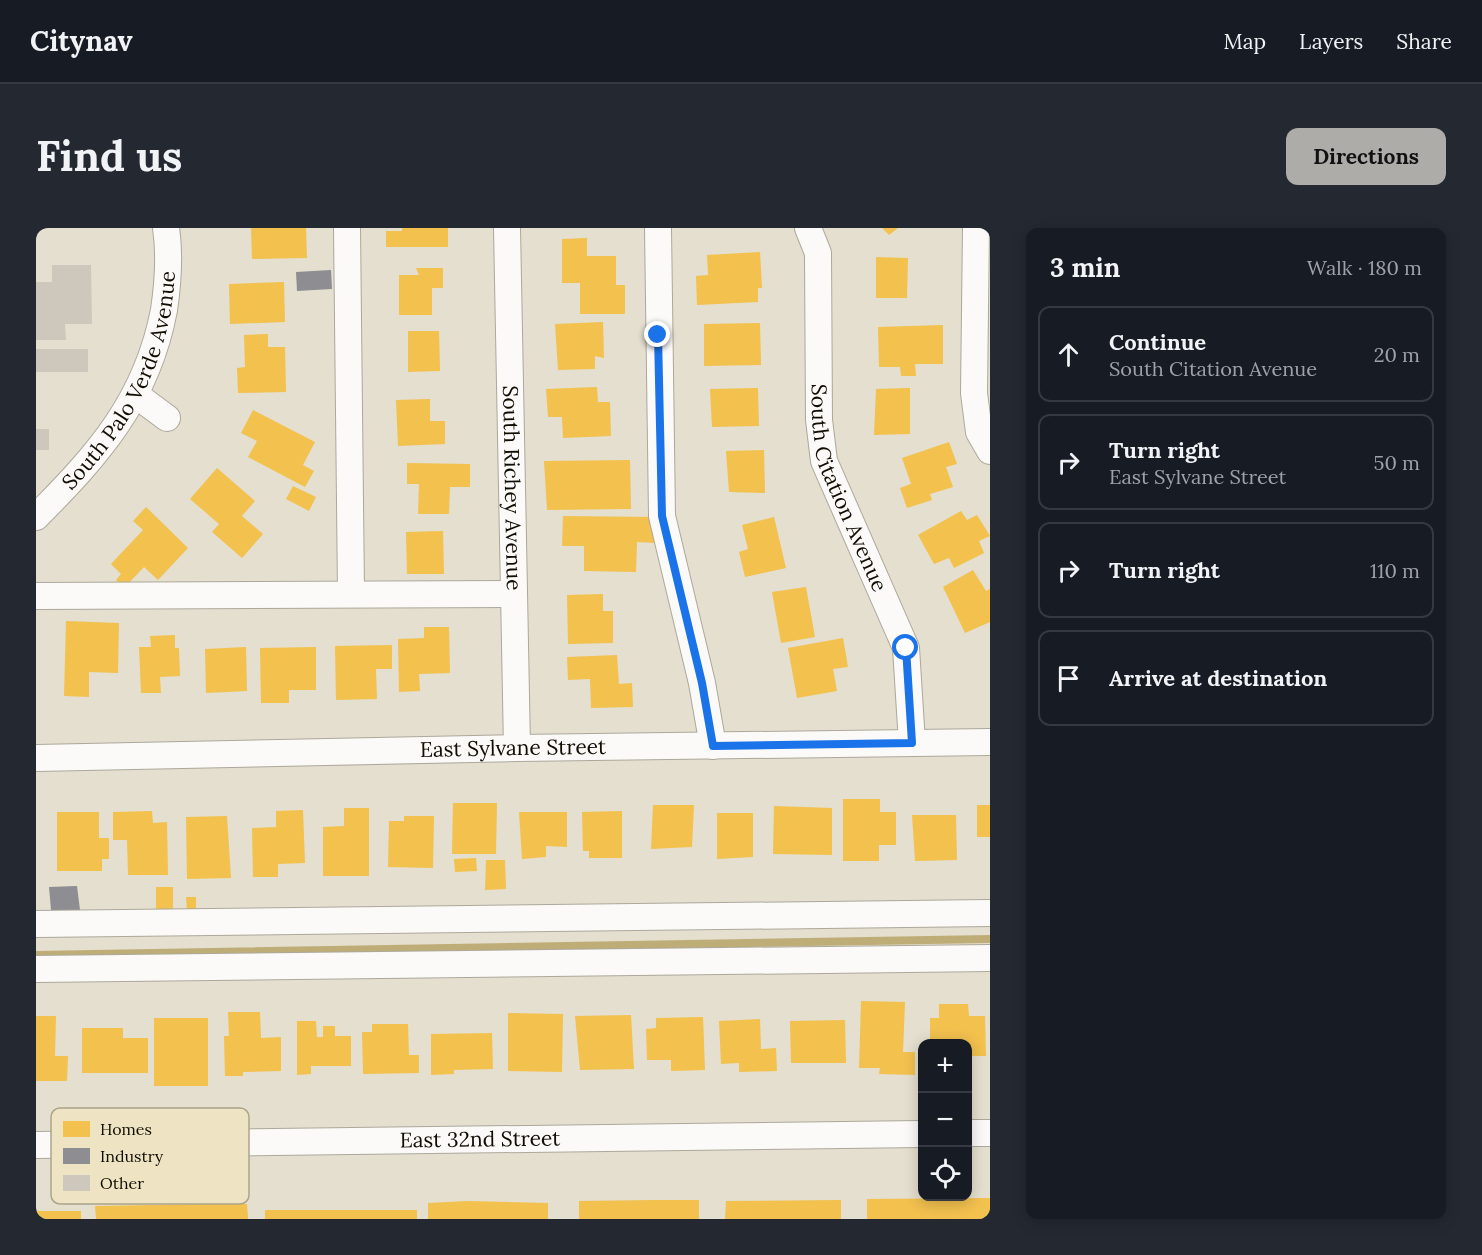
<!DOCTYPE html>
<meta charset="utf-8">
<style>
body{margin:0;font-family:Lora,serif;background:#242831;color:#f1f3f6}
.controls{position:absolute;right:18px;bottom:18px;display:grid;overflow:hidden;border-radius:12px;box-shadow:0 3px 15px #0003}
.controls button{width:54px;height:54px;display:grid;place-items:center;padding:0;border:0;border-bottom:2px solid #363941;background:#171b24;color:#f1f3f6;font:30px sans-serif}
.stop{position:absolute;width:18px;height:18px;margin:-14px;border:4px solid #1a73e8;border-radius:50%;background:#fff}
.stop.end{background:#1a73e8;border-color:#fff;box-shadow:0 2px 6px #0008}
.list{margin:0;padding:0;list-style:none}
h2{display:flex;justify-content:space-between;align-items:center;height:78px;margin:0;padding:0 24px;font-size:26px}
h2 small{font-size:20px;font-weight:400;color:#9ea1a6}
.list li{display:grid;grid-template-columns:39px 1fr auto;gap:18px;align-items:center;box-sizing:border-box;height:96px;margin:0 12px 12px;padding:0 12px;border:2px solid #363941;border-radius:12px}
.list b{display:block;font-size:22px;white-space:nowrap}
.list p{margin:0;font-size:20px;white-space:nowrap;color:#9ea1a6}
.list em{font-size:20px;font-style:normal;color:#9ea1a6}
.icon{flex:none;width:33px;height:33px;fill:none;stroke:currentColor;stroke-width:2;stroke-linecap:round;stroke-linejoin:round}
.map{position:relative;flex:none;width:954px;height:991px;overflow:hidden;border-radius:12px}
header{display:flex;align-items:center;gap:36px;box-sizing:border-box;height:84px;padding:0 30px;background:#171b24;border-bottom:2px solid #363941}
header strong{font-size:28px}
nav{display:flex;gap:33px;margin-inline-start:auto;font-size:21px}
.intro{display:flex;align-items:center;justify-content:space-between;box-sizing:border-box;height:144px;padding:0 36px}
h1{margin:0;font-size:42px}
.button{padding:15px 27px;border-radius:12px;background:#adaca9;color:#111;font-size:21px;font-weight:700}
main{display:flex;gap:36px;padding:0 36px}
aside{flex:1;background:#171b24;border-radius:12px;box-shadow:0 3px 15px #0003}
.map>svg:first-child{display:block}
.homes{fill:#f2c14e}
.industry{fill:#8d8d92}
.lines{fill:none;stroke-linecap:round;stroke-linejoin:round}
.stream{stroke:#bead77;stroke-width:8}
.building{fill:#cdc8bb}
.minor-casing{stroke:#aca89b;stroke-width:28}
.minor{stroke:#fbfaf8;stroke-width:26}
.route{stroke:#1a73e8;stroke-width:8}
.labels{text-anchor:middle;stroke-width:6;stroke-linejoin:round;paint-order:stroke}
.street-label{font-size:21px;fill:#100d03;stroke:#eee4c4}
.key{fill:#eee4c4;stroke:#aba48a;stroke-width:1.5}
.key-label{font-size:16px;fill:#100d03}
</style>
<header>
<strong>Citynav</strong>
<nav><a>Map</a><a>Layers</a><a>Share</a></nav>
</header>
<div class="intro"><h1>Find us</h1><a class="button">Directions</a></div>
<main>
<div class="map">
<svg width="954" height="991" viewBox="0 0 954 991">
<rect width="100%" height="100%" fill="#e4dfce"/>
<g class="homes">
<polygon points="215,0 270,0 271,30 216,31"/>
<polygon points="366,0 412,0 412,19 350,19 350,3 366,3"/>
<polygon points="846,0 862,0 853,7"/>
<polygon points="551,10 551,28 580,28 580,57 589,57 589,86 544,86 544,55 526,55 526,11"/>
<polygon points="724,24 726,60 722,60 722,74 661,77 660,48 672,47 671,27"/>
<polygon points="840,29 872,30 871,70 840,70"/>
<polygon points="380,40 407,40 407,60 396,60 396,87 363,87 363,47 383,47"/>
<polygon points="248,54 249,94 194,96 193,56"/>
<polygon points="567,94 568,130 559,128 559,141 522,142 519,96"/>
<polygon points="724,95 725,137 668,138 668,96"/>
<polygon points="907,97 907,136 879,136 880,148 865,148 864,139 843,139 842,99"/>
<polygon points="372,103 403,103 404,143 372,144"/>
<polygon points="232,106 232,119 249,119 250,164 202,165 201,140 209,139 208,107"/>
<polygon points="561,159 562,174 574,174 575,208 527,210 526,189 512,189 510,161"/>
<polygon points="722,160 723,198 676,199 674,161"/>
<polygon points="874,160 874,206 838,207 840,161"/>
<polygon points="394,171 394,193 409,193 409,216 362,218 360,172"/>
<polygon points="217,182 279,214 267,237 278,243 269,259 212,229 221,213 205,205"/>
<polygon points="913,214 921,236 910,239 917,259 894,266 896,272 871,280 864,260 875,256 866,230"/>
<polygon points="728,222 729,265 693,264 690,223"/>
<polygon points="594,232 595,281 511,282 508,233"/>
<polygon points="371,235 434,236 434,259 414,259 413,286 382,286 383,256 371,256"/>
<polygon points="181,240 219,273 206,288 227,306 206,330 176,304 183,296 154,271"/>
<polygon points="257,258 280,269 273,283 250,271"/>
<polygon points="110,279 152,320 122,352 108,339 88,360 80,352 85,346 75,336 107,302 97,293"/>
<polygon points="925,283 931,292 941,287 954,308 943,313 948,325 918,340 913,330 898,336 882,307"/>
<polygon points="527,288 619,289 619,315 601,314 600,344 548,343 548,318 526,318"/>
<polygon points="738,289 750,340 709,349 703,324 712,321 706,297"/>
<polygon points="407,303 408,346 371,346 370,304"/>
<polygon points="937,342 950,363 954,361 954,394 929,405 907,359"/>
<polygon points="770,359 779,409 745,415 736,364"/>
<polygon points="567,366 567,383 577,383 577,415 532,416 531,367"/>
<polygon points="30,393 83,395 82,445 53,444 53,469 28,468"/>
<polygon points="388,399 413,399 414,445 383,446 384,463 363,464 362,411 388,410"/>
<polygon points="139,407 139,420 143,420 144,448 124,449 125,465 105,465 103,419 115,419 114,408"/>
<polygon points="807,410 812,439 797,441 801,463 761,470 752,420"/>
<polygon points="356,417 356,441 340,441 341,471 300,472 299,418"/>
<polygon points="210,419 211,463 170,465 169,421"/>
<polygon points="280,419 280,462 253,462 253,475 225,475 224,420"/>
<polygon points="581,427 583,456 596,455 597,479 555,480 554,451 532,452 531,429"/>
<polygon points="807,571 844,571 844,584 860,584 860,617 843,617 843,633 807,633"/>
<polygon points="417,575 461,575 460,626 416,626"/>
<polygon points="617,577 658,577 656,619 615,621"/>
<rect x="941" y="577" width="13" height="32"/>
<polygon points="738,578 796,580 796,627 737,626"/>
<polygon points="308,580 333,580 333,648 287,648 287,599 308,598"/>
<polygon points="267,582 269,635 242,636 242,649 217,649 216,600 240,599 240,583"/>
<polygon points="116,583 117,595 131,594 132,647 92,647 91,612 77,612 77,584"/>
<polygon points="586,583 586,630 553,630 553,623 547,623 546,584"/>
<polygon points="21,584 63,584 63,610 73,610 73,631 66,631 66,643 21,643"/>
<polygon points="483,584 531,584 531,619 510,618 510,629 486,631"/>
<polygon points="681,585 717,585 717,629 681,631"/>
<polygon points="876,587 920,587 921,632 879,633"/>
<polygon points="191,588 195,650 151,651 150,589"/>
<polygon points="368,588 398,588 397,640 352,639 353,593 368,593"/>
<polygon points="440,630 441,643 419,644 418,631"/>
<polygon points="450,632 469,632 470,661 449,662"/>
<polygon points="120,659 137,659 137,681 120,682"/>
<polygon points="150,669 160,669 160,683 151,683"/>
<polygon points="825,773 869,774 867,824 879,824 879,847 843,846 844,840 823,840"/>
<polygon points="903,776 932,776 933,788 949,788 950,828 932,828 932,816 894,816 894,790 903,790"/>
<polygon points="192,784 224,784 225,810 245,809 245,843 207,844 207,848 189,848 188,808 193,808"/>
<polygon points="472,785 527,786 526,844 472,843"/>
<polygon points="595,787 598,841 544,842 539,788"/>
<polygon points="0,788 20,788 19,828 32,828 31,853 0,853"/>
<polygon points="667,789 669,842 635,843 635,832 611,832 610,801 620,800 620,790"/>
<rect x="118" y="790" width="54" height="68"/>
<polygon points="724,791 725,821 740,820 741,843 703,844 703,835 685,836 683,793"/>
<polygon points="809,792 810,835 755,835 754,793"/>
<polygon points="261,793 280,793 281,809 287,809 287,798 299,798 299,808 315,808 315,838 275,838 275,846 261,847"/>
<polygon points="336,796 372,796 373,827 383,827 383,845 327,846 326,804 336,804"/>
<polygon points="46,800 87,800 87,810 112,810 112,845 46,845"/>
<polygon points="456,805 457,841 418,842 418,846 395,847 395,806"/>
<polygon points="954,970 954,991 831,991 831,971"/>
<polygon points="617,972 663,972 663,991 543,991 543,973"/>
<polygon points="805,972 805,991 689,991 690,973"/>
<polygon points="432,973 512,975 512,991 392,991 392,975"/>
<polygon points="174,976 211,976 212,991 60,991 59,978"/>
<rect x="229" y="982" width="152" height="9"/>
<rect x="0" y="983" width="45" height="8"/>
</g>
<g class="industry">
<polygon points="295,42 296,61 261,63 260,44"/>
<polygon points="41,658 44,682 15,682 13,659"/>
</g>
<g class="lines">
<polyline class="stream" points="0,727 954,711"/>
</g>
<g class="building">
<polygon points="16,37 55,37 56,96 29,96 30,112 0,112 0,54 16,54"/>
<rect x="0" y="121" width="52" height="23"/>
<rect x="0" y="201" width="13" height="21"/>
</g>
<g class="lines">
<defs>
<g id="minor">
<polyline points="311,0 315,366"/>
<path id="s1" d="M 471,0 L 481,520"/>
<polyline points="622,0 626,288 666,455 677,518"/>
<path id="s2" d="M 772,0 L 782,25 L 783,192 L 788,233 L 870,420 L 876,515"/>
<polyline points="940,0 938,165 943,204 954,223"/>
<polyline points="100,167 131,190"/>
<path id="s3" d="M 0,289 C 62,227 111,172 128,82 C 132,55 134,27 130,0"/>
<polyline points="0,368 478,366"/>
<path id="s4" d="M 0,530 L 481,520 L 954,514"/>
<polyline points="0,696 954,685"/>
<polyline points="0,741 954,730"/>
<polyline points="932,905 954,905"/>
<path id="s5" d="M 0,917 L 886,906"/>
</g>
</defs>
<use href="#minor" class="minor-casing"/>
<use href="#minor" class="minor"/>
</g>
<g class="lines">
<polyline class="route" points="622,107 626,288 666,455 677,518 876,515 870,420"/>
</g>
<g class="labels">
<g class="street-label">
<text dy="7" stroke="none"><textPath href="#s3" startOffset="165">South Palo Verde Avenue</textPath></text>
<text dy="7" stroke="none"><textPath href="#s2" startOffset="267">South Citation Avenue</textPath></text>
<text dy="7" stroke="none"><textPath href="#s1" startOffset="260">South Richey Avenue</textPath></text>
<text dy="7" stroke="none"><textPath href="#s4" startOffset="477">East Sylvane Street</textPath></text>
<text dy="7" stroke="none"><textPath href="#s5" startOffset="444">East 32nd Street</textPath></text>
</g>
</g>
<rect x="15" y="880" width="198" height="96" rx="9" class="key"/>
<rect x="27" y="893" width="27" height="16" fill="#f2c14e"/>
<rect x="27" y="920" width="27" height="16" fill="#8d8d92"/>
<rect x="27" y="947" width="27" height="16" fill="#cdc8bb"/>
<g class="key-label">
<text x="64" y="907">Homes</text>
<text x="64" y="934">Industry</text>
<text x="64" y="961">Other</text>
</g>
</svg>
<div class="controls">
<button>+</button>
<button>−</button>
<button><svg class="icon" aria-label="locate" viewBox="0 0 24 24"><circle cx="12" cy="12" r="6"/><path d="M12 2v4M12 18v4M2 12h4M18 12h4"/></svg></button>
</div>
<div class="stop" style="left:870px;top:420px"></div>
<div class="stop end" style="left:622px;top:107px"></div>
</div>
<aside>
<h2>3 min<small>Walk · 180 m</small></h2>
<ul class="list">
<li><svg class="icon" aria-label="ahead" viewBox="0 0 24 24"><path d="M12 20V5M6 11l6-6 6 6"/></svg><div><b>Continue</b><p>South Citation Avenue</p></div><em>20 m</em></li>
<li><svg class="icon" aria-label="right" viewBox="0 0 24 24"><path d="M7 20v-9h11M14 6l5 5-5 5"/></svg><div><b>Turn right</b><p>East Sylvane Street</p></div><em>50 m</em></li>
<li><svg class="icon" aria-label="right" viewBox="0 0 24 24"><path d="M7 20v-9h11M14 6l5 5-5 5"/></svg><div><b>Turn right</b></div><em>110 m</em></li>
<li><svg class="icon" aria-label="arrive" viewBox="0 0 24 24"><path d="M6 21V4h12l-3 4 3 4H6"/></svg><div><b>Arrive at destination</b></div></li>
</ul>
</aside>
</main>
